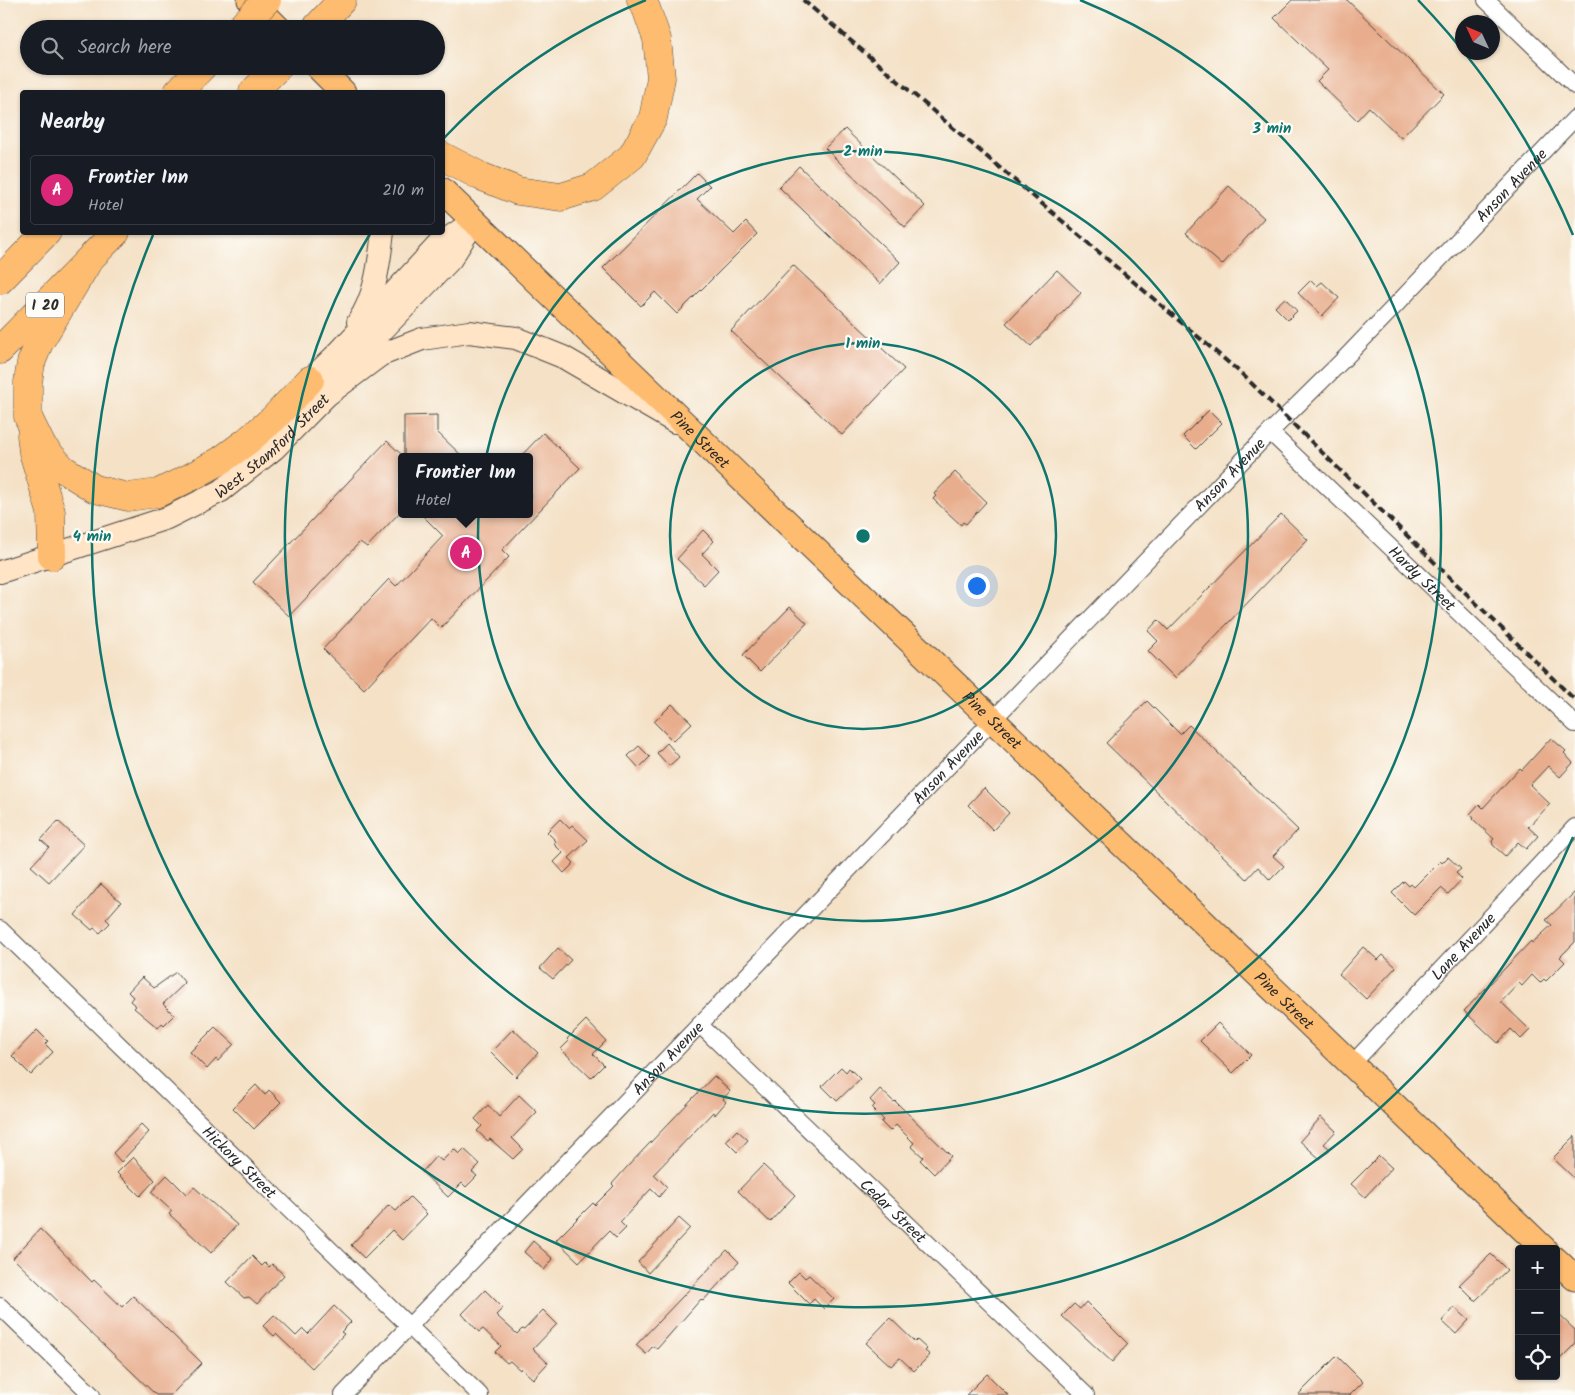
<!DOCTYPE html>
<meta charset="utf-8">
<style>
body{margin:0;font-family:Kalam,sans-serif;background:#20242c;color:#f1f3f6}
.controls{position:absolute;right:15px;bottom:15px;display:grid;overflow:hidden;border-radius:5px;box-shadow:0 1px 4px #0004}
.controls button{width:45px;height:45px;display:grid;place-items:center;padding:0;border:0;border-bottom:1px solid #363941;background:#171b24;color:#f1f3f6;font:25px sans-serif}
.compass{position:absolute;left:1455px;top:15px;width:45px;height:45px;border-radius:50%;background:#171b24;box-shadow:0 1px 4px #0004;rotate:314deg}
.you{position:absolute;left:976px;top:585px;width:18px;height:18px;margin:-12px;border:4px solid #fff;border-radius:50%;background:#1a73e8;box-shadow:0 0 0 8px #1a73e833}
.badge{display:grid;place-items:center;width:32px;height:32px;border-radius:50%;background:#db2777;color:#fff;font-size:16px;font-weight:700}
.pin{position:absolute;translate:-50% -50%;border:2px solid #fff;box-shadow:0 1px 5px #0006}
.popup{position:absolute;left:398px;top:453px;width:135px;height:65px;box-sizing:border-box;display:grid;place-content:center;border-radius:5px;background:#171b24;filter:drop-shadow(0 1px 4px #0005);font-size:16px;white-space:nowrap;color:#9ea1a6}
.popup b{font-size:19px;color:#f1f3f6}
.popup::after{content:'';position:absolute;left:50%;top:100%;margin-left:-10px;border:10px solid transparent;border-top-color:#171b24}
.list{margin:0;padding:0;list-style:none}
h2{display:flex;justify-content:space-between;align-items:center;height:65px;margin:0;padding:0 20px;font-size:21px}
h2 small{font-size:16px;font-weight:400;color:#9ea1a6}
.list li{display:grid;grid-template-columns:32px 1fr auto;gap:15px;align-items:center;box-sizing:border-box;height:70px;margin:0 10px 10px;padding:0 10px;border:1px solid #363941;border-radius:5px}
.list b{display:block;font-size:19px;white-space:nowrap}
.list p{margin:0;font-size:16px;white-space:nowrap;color:#9ea1a6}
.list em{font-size:16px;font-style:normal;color:#9ea1a6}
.icon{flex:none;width:28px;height:28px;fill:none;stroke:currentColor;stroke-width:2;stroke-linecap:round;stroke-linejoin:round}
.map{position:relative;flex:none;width:1575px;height:1395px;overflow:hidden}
.search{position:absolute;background:#171b24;box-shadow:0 1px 4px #0004;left:20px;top:20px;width:425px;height:55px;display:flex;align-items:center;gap:12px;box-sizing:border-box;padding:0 18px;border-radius:28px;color:#9ea1a6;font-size:19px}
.panel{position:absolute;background:#171b24;box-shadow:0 1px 4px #0004;left:20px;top:90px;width:425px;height:145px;border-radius:5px}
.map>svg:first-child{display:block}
.building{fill:#e8ad8d}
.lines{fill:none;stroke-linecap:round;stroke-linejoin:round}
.minor-casing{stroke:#494642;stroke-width:18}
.secondary-casing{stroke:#494642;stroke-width:24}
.primary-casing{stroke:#494642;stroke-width:27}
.motorway-casing{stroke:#494642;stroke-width:29}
.minor{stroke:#fff;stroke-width:16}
.secondary{stroke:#ffe4c6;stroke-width:22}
.primary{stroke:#febc70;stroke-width:25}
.motorway{stroke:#febc70;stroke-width:28}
.rail{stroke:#2b2b2b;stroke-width:4;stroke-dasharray:8 4;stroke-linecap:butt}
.motorway-bridge-casing{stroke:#494642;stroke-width:29;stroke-linecap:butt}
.motorway-bridge{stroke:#febc70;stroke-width:28}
.ring{fill:none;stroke:#0f766e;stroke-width:2.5}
.labels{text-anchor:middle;stroke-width:4.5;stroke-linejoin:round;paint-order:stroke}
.shield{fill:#fdfcf7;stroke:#6a6a68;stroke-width:1}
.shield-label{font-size:15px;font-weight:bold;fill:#2b2b2b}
.street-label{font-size:16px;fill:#2b2b2b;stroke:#fdfcf7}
.centre{fill:#0f766e;stroke:#fdfcf7;stroke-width:2.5}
.ring-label{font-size:15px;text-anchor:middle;font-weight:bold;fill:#0f766e;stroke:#fdfcf7;stroke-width:4.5;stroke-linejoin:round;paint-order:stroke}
</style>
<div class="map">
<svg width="1575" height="1395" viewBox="0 0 1575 1395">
<rect width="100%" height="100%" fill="#fdfcf7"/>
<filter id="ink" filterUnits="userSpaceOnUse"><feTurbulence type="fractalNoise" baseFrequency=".02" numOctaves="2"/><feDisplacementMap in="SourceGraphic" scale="10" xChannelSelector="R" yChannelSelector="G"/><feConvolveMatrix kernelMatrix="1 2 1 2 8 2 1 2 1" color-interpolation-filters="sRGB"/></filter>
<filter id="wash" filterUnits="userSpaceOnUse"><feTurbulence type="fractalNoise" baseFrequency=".0096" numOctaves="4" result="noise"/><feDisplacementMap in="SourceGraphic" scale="20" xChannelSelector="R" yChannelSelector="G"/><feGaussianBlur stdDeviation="1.12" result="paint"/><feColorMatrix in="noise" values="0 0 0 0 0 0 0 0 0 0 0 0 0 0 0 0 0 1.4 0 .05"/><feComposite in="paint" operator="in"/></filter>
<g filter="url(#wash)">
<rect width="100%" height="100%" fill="#f4e1c6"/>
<g id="blocks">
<g class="building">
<polygon points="1292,0 1347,0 1444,94 1401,138 1369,107 1357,120 1317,81 1328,70 1274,18"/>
<polygon points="845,129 925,206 905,227 825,148"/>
<polygon points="799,166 900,262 880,284 779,187"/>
<polygon points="697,173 710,186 697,199 734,234 746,222 757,234 677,314 655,292 641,306 603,268"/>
<polygon points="1229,186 1264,218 1222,265 1186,233"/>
<polygon points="793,265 904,369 842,435 731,331"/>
<polygon points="1057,270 1081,293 1031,346 1006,323"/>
<polygon points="1311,280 1317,286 1322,282 1339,298 1322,316 1298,293"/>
<polygon points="1285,298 1297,311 1288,320 1275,307"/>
<polygon points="1209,410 1222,423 1196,449 1183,436"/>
<polygon points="437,415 437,432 463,457 404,457 404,416"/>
<polygon points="543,433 580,468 502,550 509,557 441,628 431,618 364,689 323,649 389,579 396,586 443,536 421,514 530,514 530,457 520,457"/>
<polygon points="387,441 402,455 402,510 367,547 360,542 289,616 253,582"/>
<polygon points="955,472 986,502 966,524 963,522 961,525 933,499 936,496 934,494"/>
<polygon points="1281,514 1308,540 1175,678 1148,651 1158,641 1148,631 1158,620 1168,630"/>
<polygon points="703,530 714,541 702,554 718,570 704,585 677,559"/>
<polygon points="790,607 807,623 760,672 743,655"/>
<polygon points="1147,701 1180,734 1189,725 1298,830 1273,856 1284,866 1270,880 1258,867 1247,879 1106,743"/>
<polygon points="672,704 692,723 673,741 654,722"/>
<polygon points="1551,738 1566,751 1564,753 1573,763 1560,777 1548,766 1530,785 1550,804 1528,827 1538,836 1526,849 1518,842 1505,856 1493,845 1492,841 1494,839 1473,819 1474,818 1470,814 1479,804 1483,808 1520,768 1522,770"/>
<polygon points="667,743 679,757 669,766 657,753"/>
<polygon points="639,746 650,757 639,768 628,756"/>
<polygon points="984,788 1009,813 993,830 968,805"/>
<polygon points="560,819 569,828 572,825 588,840 569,858 574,863 564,873 554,862 563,853 554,844 556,841 547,832"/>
<polygon points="58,821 84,845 49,882 31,866 49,847 41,840"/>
<polygon points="1448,857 1461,869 1456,873 1462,879 1448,894 1441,888 1414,915 1392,893 1404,881 1409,886 1411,884 1414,887 1440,861 1442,863"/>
<polygon points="101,884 121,902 106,919 110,923 100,933 94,928 92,930 75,915"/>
<polygon points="1575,892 1575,942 1560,957 1565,962 1546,981 1544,979 1540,983 1532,975 1522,986 1519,983 1501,1002 1530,1030 1521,1039 1511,1029 1498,1043 1464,1011 1531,941 1532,943 1552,925 1546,920"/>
<polygon points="1363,947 1378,960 1383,955 1396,967 1366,999 1339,974"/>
<polygon points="558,948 571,960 553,979 540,968"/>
<polygon points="176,972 185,983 163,1004 174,1015 164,1025 162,1023 158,1028 134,1008 136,1006 130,1001 133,997 128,992 142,977 154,988"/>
<polygon points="586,1020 606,1041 593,1054 604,1065 591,1078 561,1049 569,1041 567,1039"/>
<polygon points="1218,1023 1251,1055 1233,1073 1200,1041"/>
<polygon points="215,1027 234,1044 218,1061 216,1059 207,1069 190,1052"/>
<polygon points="513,1029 538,1053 516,1077 491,1052"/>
<polygon points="37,1030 48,1041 45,1044 53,1052 31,1075 12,1056"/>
<polygon points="841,1067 846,1072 849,1068 860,1079 837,1101 822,1086"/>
<polygon points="714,1076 730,1091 723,1099 726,1102 715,1115 713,1112 654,1174 667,1187 659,1197 651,1189 620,1222 626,1228 616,1238 609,1231 579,1262 556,1240 593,1203 595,1205 614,1186 612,1184 627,1167"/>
<polygon points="256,1085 265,1095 269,1090 281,1102 254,1129 233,1108"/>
<polygon points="880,1089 894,1102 895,1101 951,1156 934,1174 920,1160 923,1157 911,1146 914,1143 896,1125 890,1131 881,1122 884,1120 872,1108 875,1105 870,1100"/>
<polygon points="519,1095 537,1112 512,1138 523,1149 513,1159 490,1139 488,1141 477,1131 482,1126 475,1119 488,1105 499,1117"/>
<polygon points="1321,1117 1336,1131 1324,1144 1330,1149 1320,1159 1300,1141"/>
<polygon points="141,1124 149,1132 121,1162 113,1153"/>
<polygon points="737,1130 748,1140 737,1152 726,1141"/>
<polygon points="1575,1136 1575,1179 1553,1158"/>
<polygon points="454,1149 459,1154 464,1149 480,1164 472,1172 477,1176 466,1187 462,1183 448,1197 422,1172 436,1156 442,1161"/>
<polygon points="1379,1156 1392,1168 1365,1197 1351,1184"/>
<polygon points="133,1157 155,1180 140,1196 117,1173"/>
<polygon points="763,1165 795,1195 770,1222 738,1191"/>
<polygon points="167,1175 187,1195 194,1187 237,1225 211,1253 169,1214 172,1211 151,1192"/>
<polygon points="410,1197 427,1214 402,1240 392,1230 364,1258 351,1245 389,1205 396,1211"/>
<polygon points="679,1218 690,1228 648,1273 638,1262"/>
<polygon points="40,1229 92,1282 94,1280 122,1307 133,1296 202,1363 171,1395 156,1395 13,1258"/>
<polygon points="533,1241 553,1259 544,1270 524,1252"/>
<polygon points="727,1250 739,1262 703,1301 701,1299 657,1349 653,1346 646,1354 636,1345"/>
<polygon points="1491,1254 1507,1270 1475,1301 1459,1285"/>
<polygon points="252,1256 262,1266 265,1263 269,1267 272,1264 284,1275 257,1304 249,1297 244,1298 227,1282"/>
<polygon points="799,1272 805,1278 809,1275 834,1299 824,1309 814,1299 809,1304 788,1283"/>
<polygon points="485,1290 503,1308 496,1315 517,1334 522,1329 524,1330 543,1310 557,1324 533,1349 548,1363 533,1379 521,1368 520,1370 510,1361 507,1363 495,1352 501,1346 483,1329 479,1332 462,1314"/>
<polygon points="1086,1302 1128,1344 1112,1362 1062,1316 1074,1304 1080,1309"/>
<polygon points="334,1306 351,1322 341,1332 344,1334 312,1368 276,1334 274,1336 263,1326 274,1315 296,1336 303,1329 308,1334"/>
<polygon points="1454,1307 1469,1320 1456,1334 1442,1321"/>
<polygon points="1556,1312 1575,1330 1575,1344 1556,1363"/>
<polygon points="890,1318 915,1342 917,1340 927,1349 925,1351 930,1355 914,1371 900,1358 891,1366 866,1343"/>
<polygon points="1337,1356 1363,1382 1350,1395 1298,1395"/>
<polygon points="987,1374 1008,1395 966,1395"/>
</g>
</g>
</g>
<g filter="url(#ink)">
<use href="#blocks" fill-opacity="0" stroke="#494642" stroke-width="1"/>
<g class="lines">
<defs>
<g id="minor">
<polyline points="1486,0 1575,86"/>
<path id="s1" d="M 1270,432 L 1575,724"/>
<path id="s2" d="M 0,929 L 480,1395"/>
<path id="s3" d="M 700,1025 L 1086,1395"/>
<path id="s4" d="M 1352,1064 L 1575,827"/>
<polyline points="0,1306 92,1395"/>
<path id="s5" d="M 343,1395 L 1270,432 L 1345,358 L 1575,118"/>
</g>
<g id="secondary">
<polyline points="474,221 438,245 339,352 310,380 326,396 381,355 422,339 469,332 516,338 563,357 675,422"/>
<path d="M 358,322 C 376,296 379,263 383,232"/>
<path id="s6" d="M 0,572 L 167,518 L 221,491 L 274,449 L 326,396 L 350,364 L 451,259 L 471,227"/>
</g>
<g id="primary">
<polyline points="250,0 279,29"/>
<polyline points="317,66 343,92"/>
<path id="s7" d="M 442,190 L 804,539 L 1544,1249"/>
<polyline points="1556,1260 1575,1278"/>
</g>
<g id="motorway">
<polyline points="315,29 342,0"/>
<polyline points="178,92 203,66"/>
<polyline points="253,92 279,66"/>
<polyline points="442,156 480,176 518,191 561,197 593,187 632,156 653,118 661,78 657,39 646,8 641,0"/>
<polyline points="89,260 39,343 31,363 28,382 28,417 42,446 63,469 95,489 128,497 158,493 191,477 220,461 246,442 273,419 310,380"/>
<polyline points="0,280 47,232"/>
<polyline points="0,350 116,232"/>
<polyline points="31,435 33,452 51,512 52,556"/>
</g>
</defs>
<use href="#minor" class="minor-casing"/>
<use href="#secondary" class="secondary-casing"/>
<use href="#primary" class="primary-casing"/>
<use href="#motorway" class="motorway-casing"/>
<use href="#minor" class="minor"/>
<use href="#secondary" class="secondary"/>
<use href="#primary" class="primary"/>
<use href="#motorway" class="motorway"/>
<polyline class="rail" points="803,0 1243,375 1575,700"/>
<defs>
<polyline id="motorway-bridge" points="239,29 267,0"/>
</defs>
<use href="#motorway-bridge" class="motorway-bridge-casing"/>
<use href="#motorway-bridge" class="motorway-bridge"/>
</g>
</g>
<g class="ring">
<circle cx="863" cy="536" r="193"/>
<circle cx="863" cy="536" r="385"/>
<path d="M444 138A578 578 0 0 1 646 0M1080 0A578 578 0 1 1 370 234"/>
<path d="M1573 837A771 771 0 1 1 153 235M1418 0A771 771 0 0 1 1573 235"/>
</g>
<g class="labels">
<rect class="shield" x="26" y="292.5" width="38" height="25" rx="4"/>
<g class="shield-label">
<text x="45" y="310">I 20</text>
</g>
<g class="street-label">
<text dy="6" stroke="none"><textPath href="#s5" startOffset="1682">Anson Avenue</textPath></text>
<text dy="6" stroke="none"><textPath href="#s7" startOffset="359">Pine Street</textPath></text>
<text dy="6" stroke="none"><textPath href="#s6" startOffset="304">West Stamford Street</textPath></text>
<text dy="6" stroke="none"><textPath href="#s5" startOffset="1278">Anson Avenue</textPath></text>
<text dy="6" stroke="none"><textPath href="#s1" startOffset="211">Hardy Street</textPath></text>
<text dy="6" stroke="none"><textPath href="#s7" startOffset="764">Pine Street</textPath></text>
<text dy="6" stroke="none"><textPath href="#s5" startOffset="872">Anson Avenue</textPath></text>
<text dy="6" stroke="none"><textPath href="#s4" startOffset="162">Lane Avenue</textPath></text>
<text dy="6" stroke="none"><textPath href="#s7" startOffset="1169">Pine Street</textPath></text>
<text dy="6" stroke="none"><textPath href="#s5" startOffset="468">Anson Avenue</textPath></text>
<text dy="6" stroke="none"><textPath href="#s2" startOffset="334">Hickory Street</textPath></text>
<text dy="6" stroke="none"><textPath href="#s3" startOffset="268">Cedar Street</textPath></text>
</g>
</g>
<circle cx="863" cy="536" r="8" class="centre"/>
<g class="ring-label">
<text x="1272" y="133">3 min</text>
<text x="863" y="156">2 min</text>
<text x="863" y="348">1 min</text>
<text x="92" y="541">4 min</text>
</g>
</svg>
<div class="controls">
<button>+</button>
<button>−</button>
<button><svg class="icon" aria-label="locate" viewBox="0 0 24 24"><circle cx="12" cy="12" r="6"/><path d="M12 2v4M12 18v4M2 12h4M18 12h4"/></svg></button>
</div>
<svg class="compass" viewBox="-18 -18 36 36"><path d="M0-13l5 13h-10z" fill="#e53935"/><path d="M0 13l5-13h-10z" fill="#9ea1a6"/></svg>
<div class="you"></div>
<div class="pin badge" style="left:466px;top:553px">A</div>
<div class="popup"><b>Frontier Inn</b>Hotel</div>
<div class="search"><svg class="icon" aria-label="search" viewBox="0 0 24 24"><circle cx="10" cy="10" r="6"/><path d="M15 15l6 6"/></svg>Search here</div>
<section class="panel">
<h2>Nearby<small></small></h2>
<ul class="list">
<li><span class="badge">A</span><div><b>Frontier Inn</b><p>Hotel</p></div><em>210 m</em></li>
</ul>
</section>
</div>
